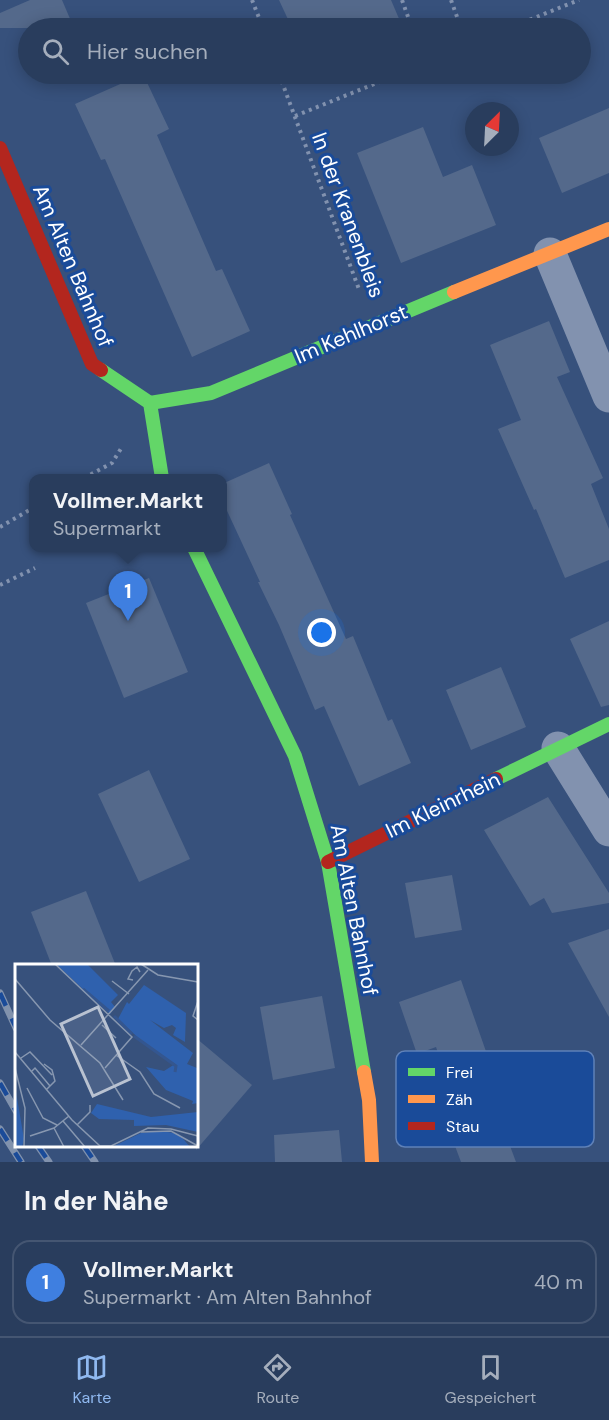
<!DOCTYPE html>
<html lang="de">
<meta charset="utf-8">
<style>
body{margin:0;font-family:"DM Sans",sans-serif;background:#314463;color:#f1f3f6}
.compass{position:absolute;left:465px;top:102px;width:54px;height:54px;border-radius:50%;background:#293d5d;box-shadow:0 3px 15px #0003;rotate:24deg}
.you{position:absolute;left:322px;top:633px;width:21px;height:21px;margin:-15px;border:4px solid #fff;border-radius:50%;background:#1a73e8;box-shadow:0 0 0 9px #1a73e833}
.badge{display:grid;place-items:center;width:39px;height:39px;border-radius:50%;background:#90b9f0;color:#fff;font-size:20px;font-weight:700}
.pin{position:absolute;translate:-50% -50px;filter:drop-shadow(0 2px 3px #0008)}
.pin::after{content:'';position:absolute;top:32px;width:21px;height:18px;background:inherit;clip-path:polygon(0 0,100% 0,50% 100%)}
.popup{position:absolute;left:29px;top:474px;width:198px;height:78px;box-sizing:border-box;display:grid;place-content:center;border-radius:12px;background:#293d5d;filter:drop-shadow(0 2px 4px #0005);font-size:20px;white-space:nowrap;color:#a5aebc}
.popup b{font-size:22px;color:#f1f3f6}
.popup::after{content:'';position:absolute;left:50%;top:100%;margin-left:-12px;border:12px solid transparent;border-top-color:#293d5d}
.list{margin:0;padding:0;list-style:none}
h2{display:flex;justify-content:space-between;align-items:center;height:78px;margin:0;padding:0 24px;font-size:26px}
h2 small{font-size:20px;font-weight:400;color:#a5aebc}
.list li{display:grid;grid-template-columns:39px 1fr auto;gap:18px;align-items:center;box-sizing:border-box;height:84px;margin:0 12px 12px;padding:0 12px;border:2px solid #455672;border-radius:18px}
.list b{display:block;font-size:22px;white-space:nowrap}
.list p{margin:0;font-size:20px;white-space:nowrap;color:#a5aebc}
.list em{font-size:20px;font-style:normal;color:#a5aebc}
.icon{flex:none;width:33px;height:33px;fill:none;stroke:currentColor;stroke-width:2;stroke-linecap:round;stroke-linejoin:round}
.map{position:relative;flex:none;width:609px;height:1162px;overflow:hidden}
.search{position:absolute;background:#293d5d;box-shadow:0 3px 15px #0003;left:18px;right:18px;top:18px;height:66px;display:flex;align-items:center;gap:15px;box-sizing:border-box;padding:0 21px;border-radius:33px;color:#a5aebc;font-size:22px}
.sheet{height:174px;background:#293d5d}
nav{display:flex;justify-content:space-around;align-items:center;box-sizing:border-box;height:84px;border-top:2px solid #455672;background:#293d5d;font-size:16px;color:#a5aebc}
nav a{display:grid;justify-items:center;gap:3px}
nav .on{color:#90b9f0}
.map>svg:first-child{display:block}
.building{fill:#54698b}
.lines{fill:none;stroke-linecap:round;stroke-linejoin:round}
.path{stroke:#8292af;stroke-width:4;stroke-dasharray:3 4.5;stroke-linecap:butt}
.street{stroke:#8292af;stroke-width:33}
.fast{stroke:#63d668;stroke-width:14}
.slow{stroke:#ff974d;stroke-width:14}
.jam{stroke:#b3261e;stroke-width:14}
.rail-casing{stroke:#8192ad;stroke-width:7}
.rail{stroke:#1a4b99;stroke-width:4.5;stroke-dasharray:14;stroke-linecap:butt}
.labels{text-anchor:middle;stroke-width:6;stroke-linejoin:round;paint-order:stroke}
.street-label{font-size:21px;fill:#fff;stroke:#1a4b99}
.inset-river{fill:none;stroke:#34568f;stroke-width:3}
.inset-road{fill:none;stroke:#8797b0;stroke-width:1.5}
.view{fill:#b9c2d1;fill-opacity:0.15;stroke:#b9c2d1;stroke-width:3}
.inset-edge{fill:none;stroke:#fff;stroke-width:3}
.key{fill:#1a4b99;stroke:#5f81b8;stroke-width:1.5}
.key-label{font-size:16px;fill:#fff}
</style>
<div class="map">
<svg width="609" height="1162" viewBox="0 0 609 1162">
<rect width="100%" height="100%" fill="#37517c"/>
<g class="building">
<polygon points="30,0 62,0 74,28 0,28 0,13"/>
<polygon points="279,0 391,0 403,28 292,28"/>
<polygon points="143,74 169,129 157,135 216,271 222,269 250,331 192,357 105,159 101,160 75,104"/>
<polygon points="609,108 609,173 562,193 539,138"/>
<polygon points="423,127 443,177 472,165 496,225 401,263 357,153"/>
<polygon points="549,321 570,372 557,377 603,478 591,484 609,529 609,560 565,578 536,509 534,510 498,429 521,420 490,345"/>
<polygon points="269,463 292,514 290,515 346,639 353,636 388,721 392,719 411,763 359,786 324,706 315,710 279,625 258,582 260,582 222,500 222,484"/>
<polygon points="149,578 188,672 124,698 86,603"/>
<polygon points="609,621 609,705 601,707 570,639"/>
<polygon points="501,667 526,727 471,750 446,690"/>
<polygon points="149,770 190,859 139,882 98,794"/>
<polygon points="548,797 609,893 609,903 552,913 544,898 530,906 484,830"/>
<polygon points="452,875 462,930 415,938 405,883"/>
<polygon points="86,891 116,966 52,966 31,912"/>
<polygon points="609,929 609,1017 568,943"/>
<polygon points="461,980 489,1060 498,1057 508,1090 498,1094 512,1132 506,1135 516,1162 461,1162 443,1114 457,1109 436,1047 417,1054 399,1002"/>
<polygon points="322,996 335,1068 273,1080 260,1007"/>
<polygon points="196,1038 252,1085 196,1150"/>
<polygon points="339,1130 342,1162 275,1162 274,1135"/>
</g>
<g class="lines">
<g class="path">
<polyline points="252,0 263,28"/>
<polyline points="402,0 412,28"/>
<polyline points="451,0 461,28"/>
<polyline points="509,28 579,0"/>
<polyline points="279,74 360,292"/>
<polyline points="295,116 399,74"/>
<polyline points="84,478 112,463 122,447"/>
<polyline points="0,527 33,508"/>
<polyline points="0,585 35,568"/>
</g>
<g class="street">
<polyline points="550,254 609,396"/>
<polyline points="558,748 609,830"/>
</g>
<g class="fast">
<polyline points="101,370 150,403 162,478"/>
<polyline points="150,403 211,393 454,292"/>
<polyline points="194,548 295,756 328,862 364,1072"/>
<polyline points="496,779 609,724"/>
</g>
<g class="slow">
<polyline points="454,292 609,229"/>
<polyline points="364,1072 369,1100 372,1162"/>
</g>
<g class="jam">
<polyline points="0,148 92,364 101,370"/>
<polyline points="328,862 496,779"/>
</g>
<defs>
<g id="rail">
<polyline points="0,993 16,1028"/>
<polyline points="0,1083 16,1111"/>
<polyline points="0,1129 21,1162"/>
<polyline points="38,1146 49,1162"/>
<polyline points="84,1146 95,1162"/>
</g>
</defs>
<use href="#rail" class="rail-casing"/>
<use href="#rail" class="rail"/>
</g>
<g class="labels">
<g class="street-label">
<text transform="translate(348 215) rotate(70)" y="7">In der Kranenbleis</text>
<text transform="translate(73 266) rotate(67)" y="7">Am Alten Bahnhof</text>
<text transform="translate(351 334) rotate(-23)" y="7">Im Kehlhorst</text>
<text transform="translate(443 805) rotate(-26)" y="7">Im Kleinrhein</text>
<text transform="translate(354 910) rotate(79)" y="7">Am Alten Bahnhof</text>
</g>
</g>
<g transform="translate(15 964)">
<rect width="183" height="183" fill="#37517c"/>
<path d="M 41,0 L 72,0 L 103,31 L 96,38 L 100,43 L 95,50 ZM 129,21 L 171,49 L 170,78 L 158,71 L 161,64 L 157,61 L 149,64 L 135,56 L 178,89 L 172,100 L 182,104 L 183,139 L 177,140 L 178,137 L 151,126 L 131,103 L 149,107 L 160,100 L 133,83 L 103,55 L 112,38 L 114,40 ZM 0,122 L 9,175 L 7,183 L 0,183 ZM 82,140 L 136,153 L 183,148 L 183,168 L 151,161 L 119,162 L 119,156 L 84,155 L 76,149 ZM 147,167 L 164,170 L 175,183 L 97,183 L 126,169 Z" fill="#2f61ae"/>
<path class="inset-river" d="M 68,25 L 94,47M 99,52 L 117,70M 119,72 L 161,102 L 160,108"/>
<path class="inset-road" d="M 40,0 L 117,73 L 90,104M 126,0 L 143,11 L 183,18M 0,15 L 35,56 L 85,99 L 108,136M 118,16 L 113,15 L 117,7 L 122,3 L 125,8M 97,17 L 114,30M 183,37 L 178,52 L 183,56M 87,61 L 101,74M 66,81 L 133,6M 0,88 L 57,156 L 85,182 L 96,182 L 133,164 L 156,165 L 183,172M 101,91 L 125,108 L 139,130 L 165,144M 6,94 L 15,88 L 37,111M 29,100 L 37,106 L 40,117 L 32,125M 0,104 L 10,144 L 9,183M 17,107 L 20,104 L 35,122M 12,124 L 28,154 L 42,161M 48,157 L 70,183M 62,161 L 75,148 L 75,141M 39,164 L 49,183M 126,168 L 156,167 L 183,182M 15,172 L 39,164 L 54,152"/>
<path class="view" d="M 83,43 L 115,115 L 78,132 L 46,60 Z"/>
<rect width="183" height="183" class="inset-edge"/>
</g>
<rect x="396" y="1051" width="198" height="96" rx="9" class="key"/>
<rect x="408" y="1068" width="27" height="8" fill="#63d668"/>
<rect x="408" y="1095" width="27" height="8" fill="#ff974d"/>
<rect x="408" y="1122" width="27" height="8" fill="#b3261e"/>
<g class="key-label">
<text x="446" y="1078">Frei</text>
<text x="446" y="1105">Zäh</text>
<text x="446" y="1132">Stau</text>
</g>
</svg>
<svg class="compass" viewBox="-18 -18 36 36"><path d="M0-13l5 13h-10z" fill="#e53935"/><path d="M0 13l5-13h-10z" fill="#a5aebc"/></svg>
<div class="you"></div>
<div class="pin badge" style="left:128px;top:621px;background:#3f7fe0">1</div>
<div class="popup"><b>Vollmer.Markt</b>Supermarkt</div>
<div class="search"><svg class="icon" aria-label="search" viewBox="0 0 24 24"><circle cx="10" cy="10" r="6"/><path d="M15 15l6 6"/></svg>Hier suchen</div>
</div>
<section class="sheet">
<h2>In der Nähe<small></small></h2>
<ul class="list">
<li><span class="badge" style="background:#3f7fe0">1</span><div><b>Vollmer.Markt</b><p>Supermarkt · Am Alten Bahnhof</p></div><em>40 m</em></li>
</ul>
</section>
<nav>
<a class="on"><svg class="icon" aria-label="map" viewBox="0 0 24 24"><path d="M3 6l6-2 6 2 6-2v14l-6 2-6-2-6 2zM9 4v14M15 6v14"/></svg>Karte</a>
<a><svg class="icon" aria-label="directions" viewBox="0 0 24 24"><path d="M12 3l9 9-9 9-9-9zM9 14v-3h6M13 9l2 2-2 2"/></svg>Route</a>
<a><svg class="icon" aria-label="saved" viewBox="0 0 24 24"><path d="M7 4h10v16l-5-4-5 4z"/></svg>Gespeichert</a>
</nav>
